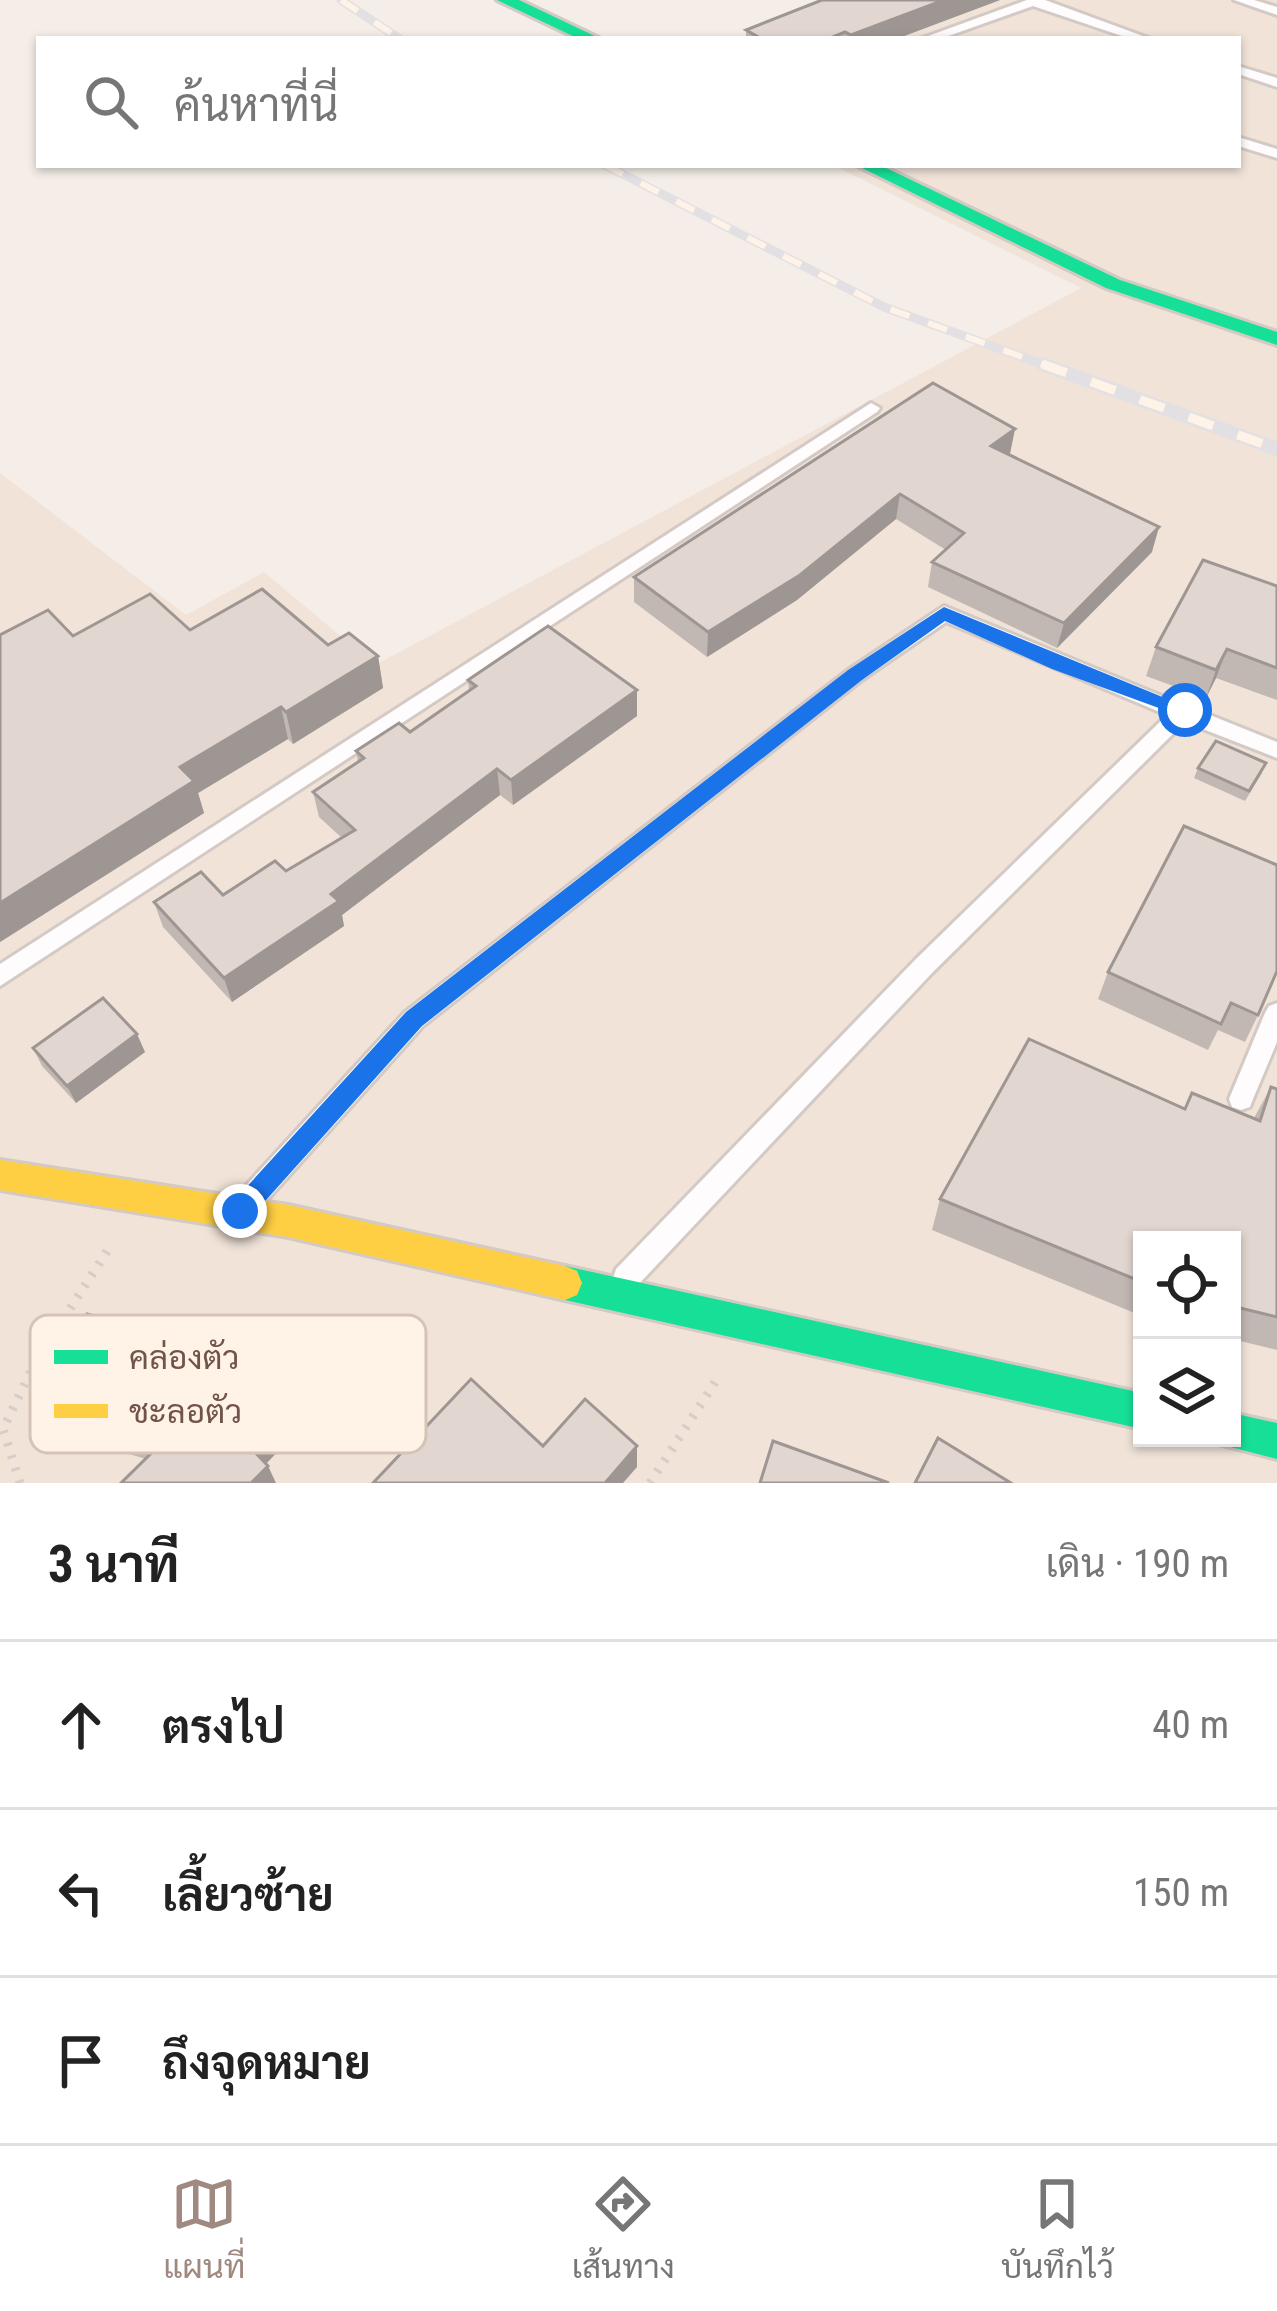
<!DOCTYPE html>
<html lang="th">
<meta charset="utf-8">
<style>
body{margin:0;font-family:"Roboto Condensed",Sarabun,sans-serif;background:#f2f2f2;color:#222}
.controls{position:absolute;right:36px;bottom:36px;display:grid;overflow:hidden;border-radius:0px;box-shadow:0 3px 9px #0004}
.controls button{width:108px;height:108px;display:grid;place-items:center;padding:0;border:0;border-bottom:3px solid #e0e0e0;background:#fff;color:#222;font:60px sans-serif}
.stop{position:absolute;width:36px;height:36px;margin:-27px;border:9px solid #1a73e8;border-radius:50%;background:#fff}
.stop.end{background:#1a73e8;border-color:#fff;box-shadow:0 3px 12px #0008}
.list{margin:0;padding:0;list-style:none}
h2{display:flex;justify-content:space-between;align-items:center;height:156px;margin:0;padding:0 48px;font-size:51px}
h2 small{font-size:39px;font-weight:400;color:#767676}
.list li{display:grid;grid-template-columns:78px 1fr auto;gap:36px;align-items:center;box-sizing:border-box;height:168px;padding:0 48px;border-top:3px solid #e0e0e0}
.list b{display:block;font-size:45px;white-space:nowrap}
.list em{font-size:39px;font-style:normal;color:#767676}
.icon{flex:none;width:66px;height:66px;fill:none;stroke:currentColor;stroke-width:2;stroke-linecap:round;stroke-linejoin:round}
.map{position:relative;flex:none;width:1277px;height:1483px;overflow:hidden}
.search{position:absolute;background:#fff;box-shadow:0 3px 9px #0004;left:36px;right:36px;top:36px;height:132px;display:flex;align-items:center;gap:30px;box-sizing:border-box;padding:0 42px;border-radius:0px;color:#767676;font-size:45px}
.sheet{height:660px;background:#fff}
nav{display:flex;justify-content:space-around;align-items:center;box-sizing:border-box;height:168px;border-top:3px solid #e0e0e0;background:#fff;font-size:33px;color:#767676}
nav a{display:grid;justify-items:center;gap:6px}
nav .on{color:#a08981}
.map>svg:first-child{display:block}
.residential{fill:#f1e3d8;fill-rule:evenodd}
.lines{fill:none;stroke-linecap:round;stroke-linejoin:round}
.lane-casing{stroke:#d4cac5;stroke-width:6}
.fast-casing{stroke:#d4cac4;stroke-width:6}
.slow-casing{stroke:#d4cac4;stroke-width:6}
.path{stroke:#d7ccc9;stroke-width:9;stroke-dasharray:3 10;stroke-linecap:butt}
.lane{fill:#fefcfc;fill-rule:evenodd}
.fast{fill:#16e098;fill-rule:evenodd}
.slow{fill:#ffcf43;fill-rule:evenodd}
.rail-far1-casing{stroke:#e3e0e4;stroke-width:9}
.rail-casing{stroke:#e3e0e4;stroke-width:14}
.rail-far1{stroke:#fff3e8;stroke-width:6;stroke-dasharray:20;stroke-linecap:butt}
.rail{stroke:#fff3e8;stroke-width:9;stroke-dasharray:26;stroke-linecap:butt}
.wall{fill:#c2b8b3}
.shaded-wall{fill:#9e9692}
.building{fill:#e2d6d0;stroke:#9e9692;stroke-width:3}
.route{fill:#1a73e8}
.key{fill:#fff3e8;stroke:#d5c3b8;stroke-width:3}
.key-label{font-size:33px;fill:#725349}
</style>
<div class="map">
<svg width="1277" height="1483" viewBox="0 0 1277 1483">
<rect width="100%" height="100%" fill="#f5eee8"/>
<path class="residential" d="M 863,0 L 1277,0 L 1277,1483 L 0,1483 L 0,473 L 186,615 L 264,572 L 375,665 L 1081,288 L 833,165 L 1238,165 L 1238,39 L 756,39 ZM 1142,1240 L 1232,1240 L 1232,1438 L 1142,1438 Z"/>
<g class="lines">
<defs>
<g id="lane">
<polygon points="1027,0 1045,0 1151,39 1131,39 1033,6 940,39 920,39"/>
<polygon points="1234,0 1254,0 1277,7 1277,15"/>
<polygon points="1238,66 1277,78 1277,87 1238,74"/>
<polygon points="1238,137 1277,149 1277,158 1238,146"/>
<polygon points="871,403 880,408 877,412 0,986 0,964"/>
<polygon points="944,606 1181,704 1192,705 1195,709 1277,742 1277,758 1185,722 932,973 636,1287 626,1291 616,1287 613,1278 616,1269 916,959 1167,715 946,622 862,680 423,1026 259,1209 250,1212 241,1209 237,1200 241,1191 405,1012 848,670"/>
<polygon points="1277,1003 1277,1042 1253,1099 1250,1107 1241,1110 1232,1107 1229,1099 1265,1013 1269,1006"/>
</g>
<g id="fast">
<polygon points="497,0 519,0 601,39 579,39"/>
<polygon points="856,165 880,165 1120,280 1277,332 1277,345 1106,288"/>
<polygon points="565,1266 1142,1393 1142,1429 565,1300 553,1295 548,1283 553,1271"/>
<polygon points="1232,1413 1277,1423 1277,1459 1219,1444 1216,1438 1232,1438"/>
</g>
<polygon id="slow" points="0,1160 288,1205 565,1266 577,1271 582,1283 577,1295 565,1300 288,1237 0,1190"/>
</defs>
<use href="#lane" class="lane-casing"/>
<use href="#fast" class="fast-casing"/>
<use href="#slow" class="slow-casing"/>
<g class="path">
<polyline points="20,1483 3,1429 34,1365 109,1248"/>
<polyline points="650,1483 719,1376"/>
</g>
<use href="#lane" class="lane"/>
<use href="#fast" class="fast"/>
<use href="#slow" class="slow"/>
<defs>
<g id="rail-far1">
<polyline points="341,0 400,39"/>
<polyline points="605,165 884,307 1050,367"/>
</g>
<polyline id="rail" points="1042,364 1277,449"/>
</defs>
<use href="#rail-far1" class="rail-far1-casing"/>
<use href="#rail" class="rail-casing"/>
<use href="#rail-far1" class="rail-far1"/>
<use href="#rail" class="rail"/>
</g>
<g class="wall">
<polygon points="822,0 1000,0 896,39 746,39 746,30"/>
<polygon points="1015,429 1008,455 1152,552 1057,648 928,587 932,562 946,550 896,519 797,600 707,657 634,602 634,577"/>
<polygon points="1277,586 1277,700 1216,678 1206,698 1146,676 1156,647"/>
<polygon points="190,630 328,645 378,656 383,688 293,744 288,739 198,793 204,813 0,942 0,635 73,636"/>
<polygon points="468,680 637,716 513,805 500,795 342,915 344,926 232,1002 163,927 154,902 223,895 286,871 342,838 319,817 313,792 358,762 356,751 410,732 469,691"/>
<polygon points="1198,768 1262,773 1245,801 1194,778"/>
<polygon points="1184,826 1258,1015 1245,1042 1218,1030 1208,1050 1098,999 1108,972"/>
<polygon points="33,1048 145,1052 76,1103 42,1066"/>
<polygon points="1271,1087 1277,1089 1277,1350 1232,1339 1232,1240 1142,1240 1142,1316 932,1230 940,1199 1184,1109 1254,1118"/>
<polygon points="207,1361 177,1428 309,1388 318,1410 146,1459 47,1430 36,1415"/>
</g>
<g class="shaded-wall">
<polygon points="944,0 1000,0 896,39 850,39 851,35"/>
<polygon points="1015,429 1010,454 986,471 991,446"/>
<polygon points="900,494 896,519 797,600 707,657 708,632"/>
<polygon points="1159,527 1152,552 1057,648 1064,623"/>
<polygon points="1227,649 1216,678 1206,698 1216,670"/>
<polygon points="378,656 383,688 293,744 286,712"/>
<polygon points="637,690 637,716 513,805 511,780"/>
<polygon points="281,707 288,739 198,793 204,813 0,942 0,903 180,767"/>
<polygon points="497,769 500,795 342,915 344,926 232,1002 224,978 331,894"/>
<polygon points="137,1034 145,1052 76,1103 67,1086"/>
<polygon points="199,1345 207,1361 161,1463 153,1449"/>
<polygon points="309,1388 318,1410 261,1469 251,1448"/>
<polygon points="637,1446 637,1467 623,1483 605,1483"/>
<polygon points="268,1466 276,1483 251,1483"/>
</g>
<g class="building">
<polygon points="822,0 944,0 851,35 845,32 828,39 762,39 746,30"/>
<polygon points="933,383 1015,429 991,446 1159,527 1064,623 932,562 964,533 900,494 800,575 708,632 634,577"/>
<polygon points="1203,560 1277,586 1277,668 1227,649 1216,670 1156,647"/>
<polygon points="262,589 328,645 349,633 378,656 286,712 281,707 180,767 194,781 0,903 0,635 48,610 73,636 150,594 190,630"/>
<polygon points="548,626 637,690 511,780 497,769 331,894 339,901 224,978 154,902 201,872 223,895 275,861 286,871 355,830 313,792 364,758 356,751 399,723 410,732 476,686 468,680"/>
<polygon points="1216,741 1266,763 1249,791 1198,768"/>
<polygon points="1184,826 1277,865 1277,971 1258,1015 1231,1003 1221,1024 1108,972"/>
<polygon points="103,998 137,1034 67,1086 33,1048"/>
<polygon points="1029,1039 1185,1109 1192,1093 1260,1121 1271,1087 1277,1089 1277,1317 1232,1306 1232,1240 1142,1240 1142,1282 940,1199"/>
<polygon points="87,1314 199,1345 153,1449 36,1415"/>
<polygon points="262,1344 309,1388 251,1448 268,1466 251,1483 121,1483"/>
<polygon points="471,1379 543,1446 585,1399 637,1446 605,1483 373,1483"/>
<polygon points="938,1438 1011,1483 915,1483"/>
<polygon points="773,1441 889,1483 760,1483"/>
</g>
<polygon class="route" points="944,607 1194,710 1191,715 1178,715 1052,669 945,621 862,680 422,1026 249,1219 232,1219 232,1203 406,1012 848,670"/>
<rect x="30" y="1315" width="396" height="138" rx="18" class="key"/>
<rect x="54" y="1350" width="54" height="14" fill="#16e098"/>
<rect x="54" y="1404" width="54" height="14" fill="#ffcf43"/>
<g class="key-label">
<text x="129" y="1369">คล่องตัว</text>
<text x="129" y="1423">ชะลอตัว</text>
</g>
</svg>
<div class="controls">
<button><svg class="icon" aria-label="locate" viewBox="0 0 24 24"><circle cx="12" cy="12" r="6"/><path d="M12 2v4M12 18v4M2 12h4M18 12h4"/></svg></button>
<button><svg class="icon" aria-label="layers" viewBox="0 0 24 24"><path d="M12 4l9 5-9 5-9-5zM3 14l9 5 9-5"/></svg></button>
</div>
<div class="stop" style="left:1185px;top:710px"></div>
<div class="stop end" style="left:240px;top:1211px"></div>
<div class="search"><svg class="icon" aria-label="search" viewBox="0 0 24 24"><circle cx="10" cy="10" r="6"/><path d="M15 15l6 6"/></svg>ค้นหาที่นี่</div>
</div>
<section class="sheet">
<h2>3 นาที<small>เดิน · 190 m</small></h2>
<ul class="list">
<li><svg class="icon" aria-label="ahead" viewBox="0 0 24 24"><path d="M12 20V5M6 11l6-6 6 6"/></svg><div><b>ตรงไป</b></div><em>40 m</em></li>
<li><svg class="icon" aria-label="left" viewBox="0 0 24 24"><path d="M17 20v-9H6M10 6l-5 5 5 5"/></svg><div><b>เลี้ยวซ้าย</b></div><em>150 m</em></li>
<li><svg class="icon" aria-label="arrive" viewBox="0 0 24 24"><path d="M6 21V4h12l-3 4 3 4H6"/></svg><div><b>ถึงจุดหมาย</b></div></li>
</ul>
</section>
<nav>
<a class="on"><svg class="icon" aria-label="map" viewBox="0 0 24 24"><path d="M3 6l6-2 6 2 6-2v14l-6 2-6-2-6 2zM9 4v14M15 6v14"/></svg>แผนที่</a>
<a><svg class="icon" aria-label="directions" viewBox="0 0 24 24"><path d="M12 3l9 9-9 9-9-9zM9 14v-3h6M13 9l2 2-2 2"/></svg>เส้นทาง</a>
<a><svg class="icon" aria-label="saved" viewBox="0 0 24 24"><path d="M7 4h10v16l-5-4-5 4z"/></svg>บันทึกไว้</a>
</nav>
